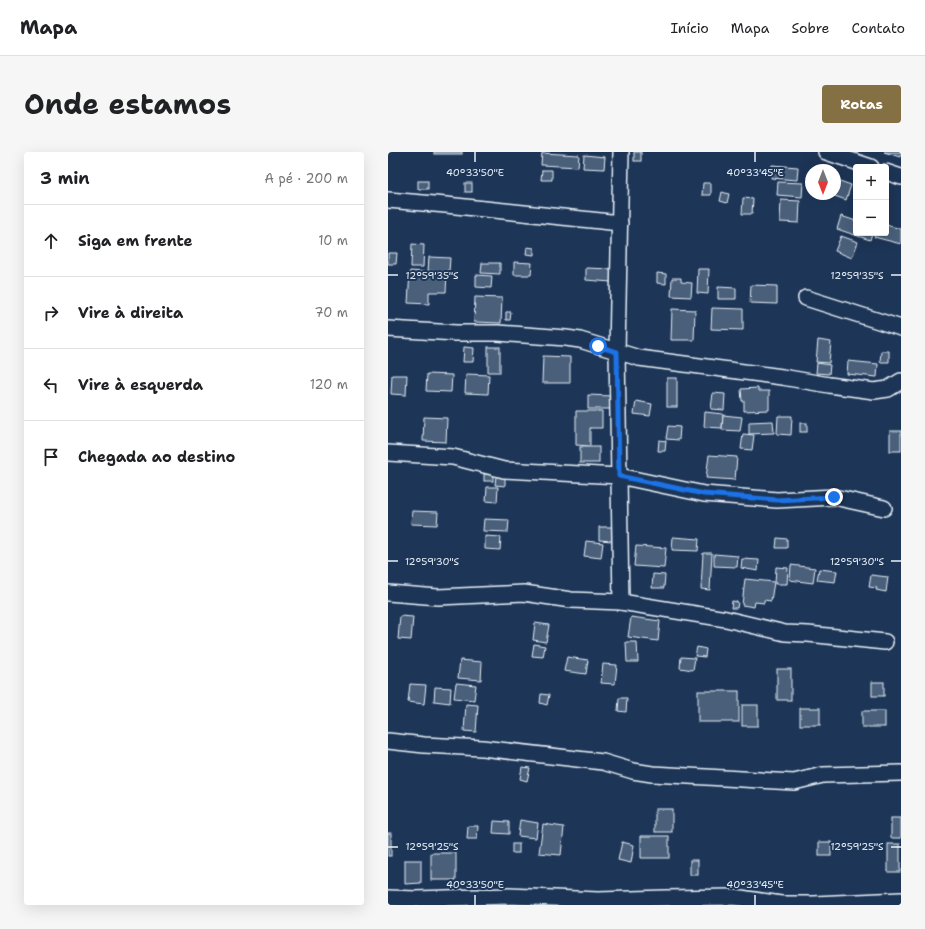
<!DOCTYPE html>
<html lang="pt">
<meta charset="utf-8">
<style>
body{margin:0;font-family:"Shantell Sans",sans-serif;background:#f6f6f6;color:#202124}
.controls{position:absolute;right:12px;top:12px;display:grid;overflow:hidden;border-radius:4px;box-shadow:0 4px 16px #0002}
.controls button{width:36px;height:36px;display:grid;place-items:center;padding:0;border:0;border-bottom:1px solid #e0e0e0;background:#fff;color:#202124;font:20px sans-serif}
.compass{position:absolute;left:417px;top:12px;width:36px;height:36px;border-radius:50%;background:#fff;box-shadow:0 4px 16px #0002;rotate:180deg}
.stop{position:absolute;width:12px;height:12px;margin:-9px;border:3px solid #1a73e8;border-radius:50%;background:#fff}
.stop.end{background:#1a73e8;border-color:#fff;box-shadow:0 1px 4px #0008}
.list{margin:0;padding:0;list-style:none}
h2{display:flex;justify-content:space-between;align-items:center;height:52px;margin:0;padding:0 16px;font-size:17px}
h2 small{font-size:13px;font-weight:400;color:#757577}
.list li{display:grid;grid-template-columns:26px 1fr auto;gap:12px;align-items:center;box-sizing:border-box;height:72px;padding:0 16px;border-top:1px solid #e0e0e0}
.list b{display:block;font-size:15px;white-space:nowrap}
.list em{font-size:13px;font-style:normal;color:#757577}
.icon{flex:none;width:22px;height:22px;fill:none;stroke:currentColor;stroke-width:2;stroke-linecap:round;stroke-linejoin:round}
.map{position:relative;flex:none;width:513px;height:753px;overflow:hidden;border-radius:4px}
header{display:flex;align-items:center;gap:24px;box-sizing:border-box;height:56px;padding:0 20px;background:#fff;border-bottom:1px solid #e0e0e0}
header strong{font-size:19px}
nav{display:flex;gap:22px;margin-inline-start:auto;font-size:14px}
.intro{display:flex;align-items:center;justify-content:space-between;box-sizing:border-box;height:96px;padding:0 24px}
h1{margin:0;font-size:28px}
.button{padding:10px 18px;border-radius:4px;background:#847042;color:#fff;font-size:14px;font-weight:700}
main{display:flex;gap:24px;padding:0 24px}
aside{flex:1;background:#fff;border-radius:4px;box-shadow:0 4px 16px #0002}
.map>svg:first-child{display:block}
.building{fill:#495e7a;stroke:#e8f1f8}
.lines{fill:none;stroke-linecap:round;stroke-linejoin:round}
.minor-casing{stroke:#e8f1f8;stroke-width:18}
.minor{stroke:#1d3557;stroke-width:15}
.route{stroke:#1a73e8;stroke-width:5}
.ticks{fill:none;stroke:#e8f1f8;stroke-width:1.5}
.ticks-label{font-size:10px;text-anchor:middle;fill:#e8f1f8;stroke:#1d3557;stroke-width:4;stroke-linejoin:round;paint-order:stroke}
</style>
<header>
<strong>Mapa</strong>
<nav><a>Início</a><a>Mapa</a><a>Sobre</a><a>Contato</a></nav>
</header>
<div class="intro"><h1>Onde estamos</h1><a class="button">Rotas</a></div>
<main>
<aside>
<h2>3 min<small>A pé · 200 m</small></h2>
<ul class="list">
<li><svg class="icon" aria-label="ahead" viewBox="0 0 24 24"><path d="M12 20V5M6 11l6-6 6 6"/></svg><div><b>Siga em frente</b></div><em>10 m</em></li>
<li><svg class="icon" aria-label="right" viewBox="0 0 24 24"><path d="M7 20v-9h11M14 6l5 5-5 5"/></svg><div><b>Vire à direita</b></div><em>70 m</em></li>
<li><svg class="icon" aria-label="left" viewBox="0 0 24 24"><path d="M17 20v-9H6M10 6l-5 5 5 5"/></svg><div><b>Vire à esquerda</b></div><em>120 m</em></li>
<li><svg class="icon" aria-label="arrive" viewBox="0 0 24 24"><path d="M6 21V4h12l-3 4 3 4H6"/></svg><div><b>Chegada ao destino</b></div></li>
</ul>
</aside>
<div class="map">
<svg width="513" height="753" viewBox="0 0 513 753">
<rect width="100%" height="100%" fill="#1d3557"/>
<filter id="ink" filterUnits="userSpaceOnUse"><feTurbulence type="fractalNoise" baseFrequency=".025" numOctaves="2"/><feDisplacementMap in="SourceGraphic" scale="8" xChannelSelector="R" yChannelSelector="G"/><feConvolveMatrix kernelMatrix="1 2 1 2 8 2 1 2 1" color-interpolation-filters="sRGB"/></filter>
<g filter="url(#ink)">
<g class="building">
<rect x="46" y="0" width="28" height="2"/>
<rect x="246" y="0" width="7" height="9"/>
<polygon points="496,0 513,0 513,1 512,5"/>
<polygon points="154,1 191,3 190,15 153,13"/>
<polygon points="196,3 217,5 216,17 195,16"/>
<polygon points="384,13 410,15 409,28 383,26"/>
<polygon points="154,18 164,18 164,28 153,28"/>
<polygon points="449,28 463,33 458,48 444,43 444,42 447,42 447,33"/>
<rect x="30" y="29" width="10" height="8"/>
<polygon points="390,30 415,31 414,45 389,43"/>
<rect x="77" y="31" width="7" height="9"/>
<polygon points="315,31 323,31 323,43 314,43"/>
<polygon points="334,40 341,42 339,51 332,49"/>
<polygon points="355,46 365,47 364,62 354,62"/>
<polygon points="393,48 412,49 411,71 392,70"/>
<polygon points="453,64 468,69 468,81 484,81 482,88 449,77"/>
<polygon points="498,73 513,77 513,92 486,85 487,81 498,81"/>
<polygon points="453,84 470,90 464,106 447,99"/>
<polygon points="24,92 36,93 35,115 23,115"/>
<polygon points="139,95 146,96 146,103 138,102"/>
<polygon points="0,101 9,101 8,112 0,112"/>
<polygon points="41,105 62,106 61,120 40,119"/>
<polygon points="126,110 144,111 143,123 126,123"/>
<polygon points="94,111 112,111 112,122 93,121"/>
<polygon points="198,116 224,117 223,130 198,128"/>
<polygon points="310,117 321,117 320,142 309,141"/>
<polygon points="22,119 59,121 58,140 41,140 41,152 20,151"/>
<polygon points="269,121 278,122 278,132 269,131"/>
<polygon points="88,123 104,124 103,136 88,135"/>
<polygon points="284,126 293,126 293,130 304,131 303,145 283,144"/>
<polygon points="363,133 389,134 389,152 362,151"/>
<polygon points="330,135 348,136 348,147 330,147"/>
<polygon points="87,145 114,146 113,171 86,170"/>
<polygon points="324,156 355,157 355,178 323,177"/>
<polygon points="284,157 307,158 306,188 283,188"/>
<polygon points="118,160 123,160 122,168 118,168"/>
<polygon points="430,188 443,190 441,211 428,210"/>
<polygon points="76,195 86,196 85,210 75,210"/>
<rect x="100" y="195" width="12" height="25"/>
<polygon points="493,199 501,199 501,210 492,210"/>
<polygon points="155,204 182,205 182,231 154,231"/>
<polygon points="460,209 490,212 489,225 459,222"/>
<polygon points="429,211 442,213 441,222 428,221"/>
<polygon points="39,222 64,223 63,240 38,239"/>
<polygon points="78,222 101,223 100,242 77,241"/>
<polygon points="4,223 19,223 18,243 3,242"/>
<rect x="279" y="226" width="10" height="29"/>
<polygon points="370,236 370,239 381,239 381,258 356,259 356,249 354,249 353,237"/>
<polygon points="325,241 337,242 336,258 323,257"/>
<polygon points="200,243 223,244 222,257 200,257"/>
<polygon points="248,249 264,252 262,264 246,262"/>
<polygon points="188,259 214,259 214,276 202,276 202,294 188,293"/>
<polygon points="317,260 335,262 334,276 316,275"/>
<polygon points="335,263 354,265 352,279 334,278"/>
<polygon points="390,264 404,264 403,283 389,282"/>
<polygon points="36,265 59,266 58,290 35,289"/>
<polygon points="385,269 386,281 361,282 361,270"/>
<rect x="412" y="271" width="7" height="9"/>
<polygon points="280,274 292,275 291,288 278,287"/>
<rect x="502" y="279" width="11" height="20"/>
<polygon points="355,282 366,283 364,298 353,297"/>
<polygon points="271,288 278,289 277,299 270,299"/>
<rect x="192" y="295" width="19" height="16"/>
<polygon points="321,303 349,305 347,328 318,326"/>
<rect x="96" y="322" width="9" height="7"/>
<polygon points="108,324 117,325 117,334 107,333"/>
<polygon points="99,335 110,335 109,350 98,349"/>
<polygon points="24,359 50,360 49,373 23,372"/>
<polygon points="96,367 121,368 120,380 95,379"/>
<polygon points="211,375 225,375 224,389 211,388"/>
<polygon points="97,384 113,385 112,398 97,397"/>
<polygon points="285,385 311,387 310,399 284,398"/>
<polygon points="389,386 399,387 399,396 388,396"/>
<polygon points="198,389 215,391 213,406 196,404"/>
<polygon points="248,394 278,396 276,416 246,414"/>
<polygon points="315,401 324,401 322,438 313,437"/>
<polygon points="326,402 350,404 349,415 326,414"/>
<polygon points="354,407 371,408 370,419 353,416"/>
<polygon points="403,413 427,416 425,431 402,428"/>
<polygon points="388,415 400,416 399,432 387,432"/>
<polygon points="431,417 449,419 447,430 429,428"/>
<polygon points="265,422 277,423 276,436 264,436"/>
<polygon points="483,423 500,425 498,440 488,438 489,436 481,435"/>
<polygon points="357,427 386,430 383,449 376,448 376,451 367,450 366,455 354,453"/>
<polygon points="344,449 350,450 349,456 343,456"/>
<polygon points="12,464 25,465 23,488 10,487"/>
<polygon points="243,465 272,469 270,489 240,485"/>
<polygon points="147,471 161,473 158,490 145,488"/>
<polygon points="238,490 249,490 250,510 239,510"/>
<polygon points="146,492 157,494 155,505 144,504"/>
<polygon points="309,495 318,497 317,505 307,504"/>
<polygon points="179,505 200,508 198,522 176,519"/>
<polygon points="293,505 307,506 305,518 292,516"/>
<polygon points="72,508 94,510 93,528 70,526"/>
<polygon points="215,512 229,513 227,532 213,531"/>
<rect x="389" y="517" width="14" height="31"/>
<rect x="484" y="530" width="12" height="14"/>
<polygon points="68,531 88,533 86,548 66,546"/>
<polygon points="22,532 38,533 36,552 20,550"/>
<polygon points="47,535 63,536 62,551 46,549"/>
<rect x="310" y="539" width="41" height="31"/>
<polygon points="153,542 161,543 159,553 152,551"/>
<polygon points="231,546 239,546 238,560 230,559"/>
<polygon points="78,552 90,553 88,580 76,579"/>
<rect x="354" y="553" width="16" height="21"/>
<rect x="412" y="556" width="20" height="17"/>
<rect x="474" y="559" width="23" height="16"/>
<polygon points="134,615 142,616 139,629 132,627"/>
<rect x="267" y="657" width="17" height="23"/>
<rect x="503" y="666" width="10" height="20"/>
<polygon points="132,668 150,671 148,686 130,684"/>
<polygon points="106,669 121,670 121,682 105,681"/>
<polygon points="155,672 176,675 173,703 151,701"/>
<polygon points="80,674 90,674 89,687 79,687"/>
<rect x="0" y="681" width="3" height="23"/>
<rect x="253" y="684" width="28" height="22"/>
<polygon points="234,690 246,693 243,711 230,708"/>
<rect x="431" y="690" width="12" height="14"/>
<rect x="124" y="692" width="7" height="9"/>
<rect x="500" y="692" width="12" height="28"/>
<rect x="43" y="701" width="25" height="27"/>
<polygon points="17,708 33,708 33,731 17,732"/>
<rect x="302" y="708" width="8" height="15"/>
</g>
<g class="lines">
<defs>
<g id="minor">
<polyline points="438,0 483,15"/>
<polyline points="498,20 513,25"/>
<polyline points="0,48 58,53 232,71"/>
<polyline points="418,146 513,176"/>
<polyline points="0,177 68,181 110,181 178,186 192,188 251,206 394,225 441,233 486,239 500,237 513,229"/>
<polyline points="0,301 65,305 116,318 231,324 316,342 389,348 446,345 496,356"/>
<polyline points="0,441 50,445 136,441 183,448 233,450 338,467 397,481 420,482 497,490"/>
<polyline points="233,450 229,200 233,0"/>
<polyline points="0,589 36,593 94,596 215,610 245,619 264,622 406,630 435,623 513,621"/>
<polyline points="0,746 28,747 121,744 210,748 278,746 346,745 393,752 426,752 513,748"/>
</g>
</defs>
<use href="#minor" class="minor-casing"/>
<use href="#minor" class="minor"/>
</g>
</g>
<g class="lines" filter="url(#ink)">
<polyline class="route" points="210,194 229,200 231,324 316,342 389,348 446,345"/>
</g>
<path class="ticks" d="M 87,0 L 87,10M 367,0 L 367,10M 0,123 L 10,123M 503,123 L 513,123M 0,409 L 10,409M 503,409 L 513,409M 0,695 L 10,695M 503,695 L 513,695M 87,743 L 87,753M 367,743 L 367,753"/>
<g class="ticks-label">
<text x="87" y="24">40°33'50"E</text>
<text x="367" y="24">40°33'45"E</text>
<text x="469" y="127">12°59'35"S</text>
<text x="44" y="127">12°59'35"S</text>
<text x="469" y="413">12°59'30"S</text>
<text x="44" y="413">12°59'30"S</text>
<text x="469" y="698">12°59'25"S</text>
<text x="44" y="698">12°59'25"S</text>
<text x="87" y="736">40°33'50"E</text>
<text x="367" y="736">40°33'45"E</text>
</g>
</svg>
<div class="controls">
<button>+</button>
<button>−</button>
</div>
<svg class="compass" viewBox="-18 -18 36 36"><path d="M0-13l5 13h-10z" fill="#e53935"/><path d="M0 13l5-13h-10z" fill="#757577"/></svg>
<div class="stop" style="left:210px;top:194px"></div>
<div class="stop end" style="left:446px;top:345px"></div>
</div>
</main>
